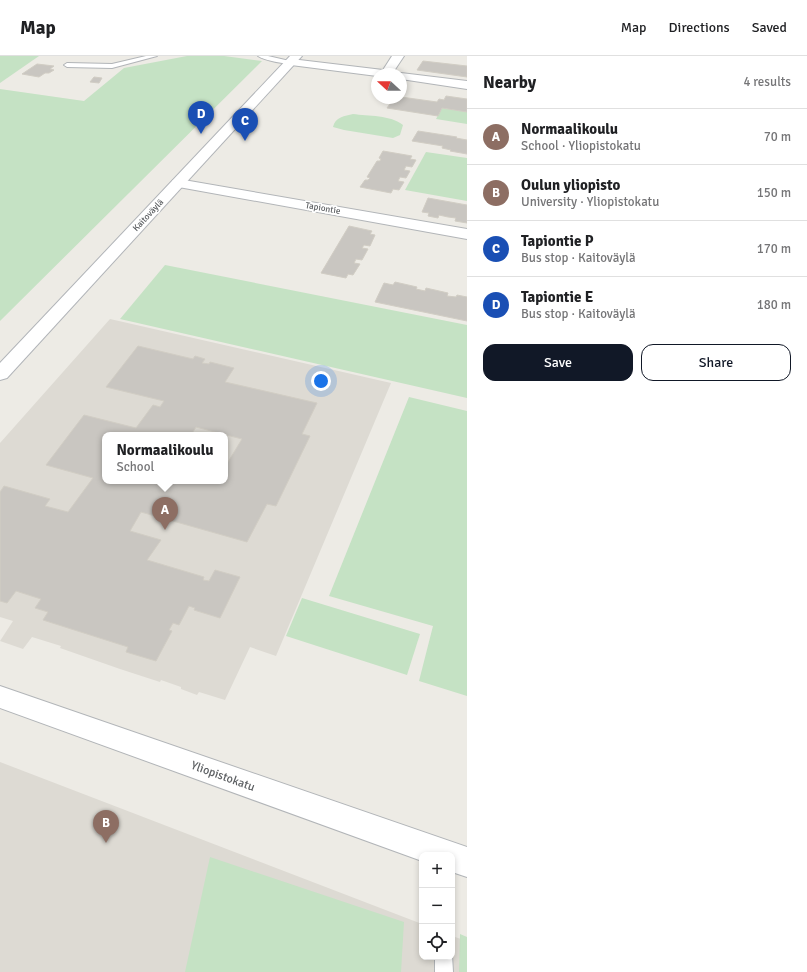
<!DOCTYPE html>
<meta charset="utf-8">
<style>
body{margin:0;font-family:Signika,sans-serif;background:#f6f6f6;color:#202124}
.controls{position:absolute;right:12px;bottom:12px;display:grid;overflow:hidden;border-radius:8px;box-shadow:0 2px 6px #0003}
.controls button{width:36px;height:36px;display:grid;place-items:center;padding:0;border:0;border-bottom:1px solid #e0e0e0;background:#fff;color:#202124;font:20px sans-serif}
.compass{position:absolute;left:371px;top:12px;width:36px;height:36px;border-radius:50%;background:#fff;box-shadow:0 2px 6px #0003;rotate:291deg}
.you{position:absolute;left:321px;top:325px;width:14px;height:14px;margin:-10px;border:3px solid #fff;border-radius:50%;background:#1a73e8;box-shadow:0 0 0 6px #1a73e833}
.badge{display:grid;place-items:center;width:26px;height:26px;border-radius:50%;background:#111827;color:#fff;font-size:13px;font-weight:700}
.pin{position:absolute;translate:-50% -33px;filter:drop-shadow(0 1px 2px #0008)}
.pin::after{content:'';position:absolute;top:21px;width:14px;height:12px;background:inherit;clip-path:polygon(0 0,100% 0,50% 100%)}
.popup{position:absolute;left:102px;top:376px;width:126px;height:52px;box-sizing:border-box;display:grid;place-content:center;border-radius:8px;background:#fff;filter:drop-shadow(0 1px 3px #0005);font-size:13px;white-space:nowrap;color:#757577}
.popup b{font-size:15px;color:#202124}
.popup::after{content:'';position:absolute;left:50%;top:100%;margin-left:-8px;border:8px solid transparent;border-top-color:#fff}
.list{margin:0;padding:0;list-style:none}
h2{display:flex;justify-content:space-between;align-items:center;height:52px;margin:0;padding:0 16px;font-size:17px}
h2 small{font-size:13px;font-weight:400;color:#757577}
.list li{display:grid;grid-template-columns:26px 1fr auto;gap:12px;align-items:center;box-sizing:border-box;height:56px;padding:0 16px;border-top:1px solid #e0e0e0}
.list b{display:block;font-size:15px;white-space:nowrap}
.list p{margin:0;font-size:13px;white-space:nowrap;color:#757577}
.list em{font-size:13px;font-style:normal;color:#757577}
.actions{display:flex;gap:8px;padding:12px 16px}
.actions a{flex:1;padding:9px 0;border:1px solid #111827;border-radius:12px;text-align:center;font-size:14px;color:#111827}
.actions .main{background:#111827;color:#fff}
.icon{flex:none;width:22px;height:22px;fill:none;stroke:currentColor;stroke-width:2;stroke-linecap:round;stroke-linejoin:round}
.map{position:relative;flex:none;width:467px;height:916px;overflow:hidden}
header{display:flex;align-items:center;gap:24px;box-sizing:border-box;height:56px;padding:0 20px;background:#fff;border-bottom:1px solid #e0e0e0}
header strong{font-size:19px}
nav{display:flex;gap:22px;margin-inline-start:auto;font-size:14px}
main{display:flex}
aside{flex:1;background:#fff}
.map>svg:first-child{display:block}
.education{fill:#dddad3;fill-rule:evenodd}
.green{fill:#c5e2c4}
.building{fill:#c9c6c1;stroke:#d1cdc4;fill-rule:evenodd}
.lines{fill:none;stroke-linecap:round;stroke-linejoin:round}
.lane-casing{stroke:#b2b5b8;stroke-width:2}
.street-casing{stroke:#b2b5b8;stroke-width:2}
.secondary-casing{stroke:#b1b4b8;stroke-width:2}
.lane{fill:#fff;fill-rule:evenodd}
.street{fill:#fff;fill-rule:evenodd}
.secondary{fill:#fff;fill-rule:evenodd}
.labels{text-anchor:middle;stroke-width:3.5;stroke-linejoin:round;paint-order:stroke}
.far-street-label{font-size:9px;fill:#5d6063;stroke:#fff}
.near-street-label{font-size:12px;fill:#5d6063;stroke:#fff}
</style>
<header>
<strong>Map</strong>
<nav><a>Map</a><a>Directions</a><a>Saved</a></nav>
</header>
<main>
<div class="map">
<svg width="467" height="916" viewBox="0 0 467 916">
<rect width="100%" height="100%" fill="#edebe5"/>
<g class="education">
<path d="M 110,263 L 391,327 L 276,600 L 250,591 L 225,644 L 199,636 L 197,639 L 181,633 L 181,631 L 161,624 L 160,626 L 120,613 L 60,592 L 61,590 L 32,581 L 23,593 L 0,585 L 13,565 L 0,561 L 0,387 ZM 105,379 L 225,379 L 225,425 L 105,425 Z"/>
<polygon points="0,706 422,868 422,901 452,901 452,880 467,885 467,916 0,916"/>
</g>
<g class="green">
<polygon points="0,0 39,0 0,27"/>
<polygon points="187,0 224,0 262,5 0,265 0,33 84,45 124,12"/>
<polygon points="442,52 467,56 467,68 436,63"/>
<path d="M 353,58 C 368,60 391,59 403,69 L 400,79 L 393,82 L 344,74 L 333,71 C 335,61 345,60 353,58 Z"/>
<polygon points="426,96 467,102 467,145 405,134"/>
<polygon points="165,209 467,269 467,342 120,263"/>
<polygon points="409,341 467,355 467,640 419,625 433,570 329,540"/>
<polygon points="302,542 420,578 407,619 286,580"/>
<polygon points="210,801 404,866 401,916 185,916"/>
<polygon points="460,878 467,881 467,916 459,916"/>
</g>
<g class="building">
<polygon points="423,5 467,10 467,21 417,14"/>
<polygon points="37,8 54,10 50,13 54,14 49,17 45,17 39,21 22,18"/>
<polygon points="94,21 102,22 99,27 90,26"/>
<polygon points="446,40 467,43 467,56 442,52 438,60 387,52 394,42 401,41 437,46 439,43 444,44"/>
<polygon points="418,75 457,81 456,82 467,84 467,98 450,95 451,94 442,92 443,90 412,85"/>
<polygon points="383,95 412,100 410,103 416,104 412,111 406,110 404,114 410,115 406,122 400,121 398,125 404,126 399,134 393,133 391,137 360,131 365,124 368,124 370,122 367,121 377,105 380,105 381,103 379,102"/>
<polygon points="428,142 467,149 467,167 455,165 456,162 448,161 439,159 438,162 428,160 429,157 422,156"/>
<polygon points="349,170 372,175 370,178 375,179 370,190 364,189 362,192 368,193 362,204 356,203 354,207 360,208 353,219 348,218 346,222 321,217"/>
<polygon points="395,226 417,231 416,233 425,235 426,232 448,237 447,240 456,241 457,239 467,241 467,265 375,246 384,227 393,229"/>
<path d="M 138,290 L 193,303 L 195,300 L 205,303 L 202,307 L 209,308 L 210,306 L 234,312 L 225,326 L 317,347 L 302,378 L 310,380 L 276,450 L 267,448 L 247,486 L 141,456 L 130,475 L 161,484 L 147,504 L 204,521 L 203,524 L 209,525 L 215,514 L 240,521 L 220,562 L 194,554 L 195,552 L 189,550 L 179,569 L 173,567 L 169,574 L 172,575 L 156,605 L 126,596 L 128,591 L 43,564 L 48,556 L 35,552 L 41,543 L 16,535 L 7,547 L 0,545 L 0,436 L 4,430 L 50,443 L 45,450 L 68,456 L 93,422 L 46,409 L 84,359 L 136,372 L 153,349 L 160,351 L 164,345 L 106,331 ZM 196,371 L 242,383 L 225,411 L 225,425 L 105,425 L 105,379 L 191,379 Z"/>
</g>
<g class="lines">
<defs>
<g id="lane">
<polygon points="146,0 157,0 112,12 67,11 64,9 67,7 112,8"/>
<path d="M 258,0 L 268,0 L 294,6 C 288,10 264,4 258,0 Z"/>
<polygon points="452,899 453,916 435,916 435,901 452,901"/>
</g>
<g id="street">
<polygon points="392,0 404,0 392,18 377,18 377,20 291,9 285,6 291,3 383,14"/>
<polygon points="401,17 467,25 467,33 401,23 401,18 397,18"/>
<polygon points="178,123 467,173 467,183 173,130 171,127 173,124"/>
<polygon points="0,630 467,791 467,821 452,816 452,799 422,799 422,805 0,652"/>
</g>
<polygon id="secondary" points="290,0 302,0 7,322 0,324 0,307"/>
</defs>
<use href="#lane" class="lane-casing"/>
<use href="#street" class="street-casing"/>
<use href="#secondary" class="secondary-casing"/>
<use href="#lane" class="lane"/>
<use href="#street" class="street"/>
<use href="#secondary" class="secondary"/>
</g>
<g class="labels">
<g class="far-street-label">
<text transform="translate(323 152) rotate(10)" y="3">Tapiontie</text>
<text transform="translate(148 159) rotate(-47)" y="3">Kaitoväylä</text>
</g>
<g class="near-street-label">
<text transform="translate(223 720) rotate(20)" y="4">Yliopistokatu</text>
</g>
</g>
</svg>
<div class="controls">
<button>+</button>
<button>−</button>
<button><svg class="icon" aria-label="locate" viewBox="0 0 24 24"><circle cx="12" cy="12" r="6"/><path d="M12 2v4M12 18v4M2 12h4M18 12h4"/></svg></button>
</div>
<svg class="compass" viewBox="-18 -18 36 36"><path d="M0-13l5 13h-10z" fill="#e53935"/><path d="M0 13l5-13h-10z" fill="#757577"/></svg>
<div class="you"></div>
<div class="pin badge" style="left:165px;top:474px;background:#8d6e63">A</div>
<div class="popup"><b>Normaalikoulu</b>School</div>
<div class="pin badge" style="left:106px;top:787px;background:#8d6e63">B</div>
<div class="pin badge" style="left:245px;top:85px;background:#1a4fb4">C</div>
<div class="pin badge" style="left:201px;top:78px;background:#1a4fb4">D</div>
</div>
<aside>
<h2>Nearby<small>4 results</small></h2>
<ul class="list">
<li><span class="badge" style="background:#8d6e63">A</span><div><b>Normaalikoulu</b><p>School · Yliopistokatu</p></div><em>70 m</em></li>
<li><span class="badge" style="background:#8d6e63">B</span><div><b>Oulun yliopisto</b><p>University · Yliopistokatu</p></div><em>150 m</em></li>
<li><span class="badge" style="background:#1a4fb4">C</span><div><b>Tapiontie P</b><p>Bus stop · Kaitoväylä</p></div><em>170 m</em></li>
<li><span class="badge" style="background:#1a4fb4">D</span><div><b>Tapiontie E</b><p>Bus stop · Kaitoväylä</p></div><em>180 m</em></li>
</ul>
<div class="actions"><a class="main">Save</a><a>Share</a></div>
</aside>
</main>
